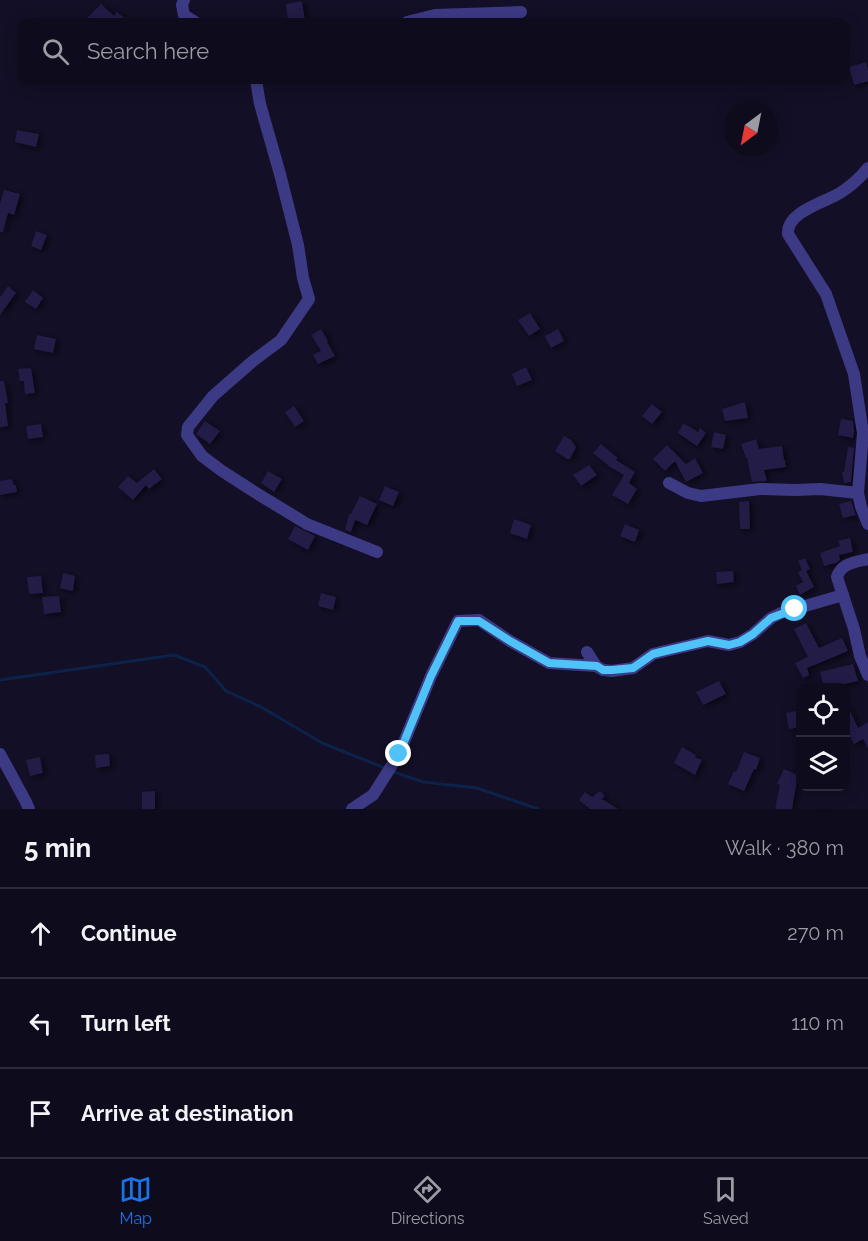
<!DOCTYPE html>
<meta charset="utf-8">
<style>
body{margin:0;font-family:Raleway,sans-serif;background:#171425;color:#f1f3f6}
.controls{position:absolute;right:18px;bottom:18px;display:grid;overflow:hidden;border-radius:12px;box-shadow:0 3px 15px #0003}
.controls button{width:54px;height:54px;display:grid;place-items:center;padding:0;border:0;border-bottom:2px solid #2e2b3b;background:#0e0b1c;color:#f1f3f6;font:30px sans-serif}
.compass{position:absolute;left:724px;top:102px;width:54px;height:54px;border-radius:50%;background:#0e0b1c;box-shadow:0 3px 15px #0003;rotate:212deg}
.stop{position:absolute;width:18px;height:18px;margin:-14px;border:4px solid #4fc3f7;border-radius:50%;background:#fff}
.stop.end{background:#4fc3f7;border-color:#fff;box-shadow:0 2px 6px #0008}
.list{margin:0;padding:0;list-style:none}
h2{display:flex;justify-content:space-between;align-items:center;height:78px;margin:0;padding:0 24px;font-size:26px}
h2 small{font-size:20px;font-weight:400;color:#9b9ba3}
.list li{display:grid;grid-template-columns:39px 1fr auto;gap:18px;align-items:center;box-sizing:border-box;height:90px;padding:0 24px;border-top:2px solid #2e2b3b}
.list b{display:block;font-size:22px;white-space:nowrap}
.list em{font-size:20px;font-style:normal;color:#9b9ba3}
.icon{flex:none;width:33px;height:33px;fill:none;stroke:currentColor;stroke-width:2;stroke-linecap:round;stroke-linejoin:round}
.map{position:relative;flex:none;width:868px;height:809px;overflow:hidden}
.search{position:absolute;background:#0e0b1c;box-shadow:0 3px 15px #0003;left:18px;right:18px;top:18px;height:66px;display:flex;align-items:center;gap:15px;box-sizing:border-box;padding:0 21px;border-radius:12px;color:#9b9ba3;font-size:22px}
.sheet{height:348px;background:#0e0b1c}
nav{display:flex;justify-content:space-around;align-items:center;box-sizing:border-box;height:84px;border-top:2px solid #2e2b3b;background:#0e0b1c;font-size:16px;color:#9b9ba3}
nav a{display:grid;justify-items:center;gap:3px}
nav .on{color:#1a73e8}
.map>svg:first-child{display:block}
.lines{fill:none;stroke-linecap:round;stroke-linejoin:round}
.stream{stroke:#0c2248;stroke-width:3}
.building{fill:#241b47;filter:url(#shadow)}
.minor{stroke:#3d3a85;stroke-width:12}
.route{stroke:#4fc3f7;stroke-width:8}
</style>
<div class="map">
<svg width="868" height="809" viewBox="0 0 868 809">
<defs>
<filter id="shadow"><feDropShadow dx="3" dy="2" stdDeviation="3" flood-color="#0009"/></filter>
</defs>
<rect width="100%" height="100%" fill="#130f26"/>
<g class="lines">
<g class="stream">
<polyline points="0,680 174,655 205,667 226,691 261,707 322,743 385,768"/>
<polyline points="391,771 423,782 477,788 538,809"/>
</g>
</g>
<g class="building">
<polygon points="302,1 305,22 288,22 286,4"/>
<polygon points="101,4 114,16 117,12 130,22 92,22 87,18"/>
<polygon points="866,62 868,70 868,81 854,85 849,67"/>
<polygon points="17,130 39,134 36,147 15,142"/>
<polygon points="4,190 20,194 14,215 8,213 3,232 0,232 0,204"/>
<polygon points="36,231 47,235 41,250 31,246"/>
<polygon points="8,286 16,293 0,315 0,297"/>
<polygon points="33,290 43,298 36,309 25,302"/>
<polygon points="530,313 540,329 529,336 518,320"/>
<polygon points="321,329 328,341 327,342 335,356 318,364 313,355 321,351 311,335"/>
<polygon points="558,329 564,341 551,348 545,336"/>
<polygon points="37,335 56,339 53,353 34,349"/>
<polygon points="526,367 532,380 517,386 512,374"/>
<polygon points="31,368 35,393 25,394 24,381 20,381 18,369"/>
<polygon points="0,381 4,381 8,403 5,403 8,426 0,427"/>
<polygon points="745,402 748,418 725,421 722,409"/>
<polygon points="652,404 662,412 652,424 642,416"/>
<polygon points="294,406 304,421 295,427 285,412"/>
<polygon points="841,419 853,421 854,432 853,438 838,435"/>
<polygon points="205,421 220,431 210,444 196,434"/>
<polygon points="41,424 43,437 28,439 26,426"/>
<polygon points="683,424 687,425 698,432 700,428 706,433 697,446 678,433"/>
<polygon points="714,432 726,435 723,449 711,447"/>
<polygon points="564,436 571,440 576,447 570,459 567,459 555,451"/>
<polygon points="756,439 759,449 782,446 784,460 785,460 786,467 764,470 767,481 752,482 747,458 746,458 741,444"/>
<polygon points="601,444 618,458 616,460 635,472 629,483 637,489 628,504 612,495 624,475 610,467 593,453"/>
<polygon points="667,445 686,464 695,458 703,473 686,482 675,461 665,471 653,459"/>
<polygon points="848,447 854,448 851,482 844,483 842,472 844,472"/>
<polygon points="589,465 597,475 581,486 573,475"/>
<polygon points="154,469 162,479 149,489 146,485 133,500 118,487 128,476 137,483"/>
<polygon points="268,471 282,479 274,492 261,483"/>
<polygon points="12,479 14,485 16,485 17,492 0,495 0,481"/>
<polygon points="385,486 399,492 393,506 379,500"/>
<polygon points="360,496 377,504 367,525 355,520 351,532 345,530 349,514 351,514"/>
<polygon points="749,501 750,529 740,529 739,502"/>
<polygon points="851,501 856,515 843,518 839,504"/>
<polygon points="514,519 531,525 527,539 510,533"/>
<polygon points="625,524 639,530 635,542 620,536"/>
<polygon points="295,526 315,536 308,550 288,539"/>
<polygon points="850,538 853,552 839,555 840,560 836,563 824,566 820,553 840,546 838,541"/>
<polygon points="805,558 810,569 806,571 814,587 800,595 796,586 803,582 798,572 802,570 798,561"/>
<polygon points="733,571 734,582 717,584 716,572"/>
<polygon points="63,573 75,576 73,591 60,588"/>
<polygon points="41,576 43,593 29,594 27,577"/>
<polygon points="321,593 336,597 333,610 318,606"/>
<polygon points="59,596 61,612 44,614 42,597"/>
<polygon points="806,623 819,648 842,638 848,651 807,668 809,675 803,678 795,663 808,657 794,629"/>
<polygon points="853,664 858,681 831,687 824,687 820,672"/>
<polygon points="719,681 726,694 703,705 696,692"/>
<polygon points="846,702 858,728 868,722 868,748 863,739 854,744 846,728"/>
<polygon points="801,710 801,727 789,729 786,713"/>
<polygon points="682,747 696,755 695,757 702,760 695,775 674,763"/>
<polygon points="744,752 760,758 756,770 754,769 744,791 728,784 734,771 736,772"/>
<polygon points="109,754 110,766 96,768 95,755"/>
<polygon points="40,757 43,773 30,776 26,760"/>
<polygon points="784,769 798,775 792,809 775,809 780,785 777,784"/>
<polygon points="155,791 155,809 142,809 142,792"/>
<polygon points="600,791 605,796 602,799 618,809 590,809 579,800 585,792 592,797"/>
</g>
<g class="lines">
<g class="minor">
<polyline points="184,0 182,5 184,15 195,22"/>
<polyline points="407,22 435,15 521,12"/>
<polyline points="256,80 260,104 280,174 298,245 303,278 309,299 281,340 253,361 213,396 188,427 187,435 202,456 222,471 253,491 307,524 377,552"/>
<path d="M 868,168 C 860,178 851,186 840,193 C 824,203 786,212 788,234 L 826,294 L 854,374 L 863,433 L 858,493 L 861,507 L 868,524"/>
<polyline points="669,483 688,493 701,496 760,489 795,490 820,489 858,493"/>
<path d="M 868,559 C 856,562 841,563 837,577 L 854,629 L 860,656 L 868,675"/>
<polyline points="587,652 596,666 603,670 612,671 633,668 653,654 661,652 708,641 729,645 740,642 753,634 771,618 781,613 843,595"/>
<polyline points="0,754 26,802 29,809"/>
<polyline points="352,809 373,795 399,754 431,676 458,621 479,620 510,641 549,663 596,666"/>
</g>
</g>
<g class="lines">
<polyline class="route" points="399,754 431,676 458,621 479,621 510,641 549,663 597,666 603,670 612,670 633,668 653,654 661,652 708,641 729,645 740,642 753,634 771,618 795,609"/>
</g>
</svg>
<div class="controls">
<button><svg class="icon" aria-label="locate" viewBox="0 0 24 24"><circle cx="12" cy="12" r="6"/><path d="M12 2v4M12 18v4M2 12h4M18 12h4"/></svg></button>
<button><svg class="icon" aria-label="layers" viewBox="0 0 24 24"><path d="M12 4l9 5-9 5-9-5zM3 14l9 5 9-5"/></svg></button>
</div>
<svg class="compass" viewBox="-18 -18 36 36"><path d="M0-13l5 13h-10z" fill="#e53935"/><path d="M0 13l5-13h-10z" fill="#9b9ba3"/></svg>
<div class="stop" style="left:795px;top:609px"></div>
<div class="stop end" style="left:399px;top:754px"></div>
<div class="search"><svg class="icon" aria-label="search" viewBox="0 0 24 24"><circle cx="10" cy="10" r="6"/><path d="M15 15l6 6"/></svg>Search here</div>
</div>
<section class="sheet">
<h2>5 min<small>Walk · 380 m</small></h2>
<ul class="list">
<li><svg class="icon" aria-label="ahead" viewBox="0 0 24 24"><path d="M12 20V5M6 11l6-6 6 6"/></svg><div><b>Continue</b></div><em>270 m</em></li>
<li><svg class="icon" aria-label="left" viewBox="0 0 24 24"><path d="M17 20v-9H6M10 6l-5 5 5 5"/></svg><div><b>Turn left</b></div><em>110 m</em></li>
<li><svg class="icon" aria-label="arrive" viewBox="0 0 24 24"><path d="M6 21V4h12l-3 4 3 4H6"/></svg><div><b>Arrive at destination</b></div></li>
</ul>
</section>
<nav>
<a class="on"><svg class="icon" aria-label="map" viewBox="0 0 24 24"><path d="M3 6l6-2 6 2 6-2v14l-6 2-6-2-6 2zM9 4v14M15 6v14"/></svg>Map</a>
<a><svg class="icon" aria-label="directions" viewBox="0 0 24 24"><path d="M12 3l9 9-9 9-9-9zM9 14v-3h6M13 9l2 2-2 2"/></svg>Directions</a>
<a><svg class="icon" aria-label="saved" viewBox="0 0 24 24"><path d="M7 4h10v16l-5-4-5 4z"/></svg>Saved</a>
</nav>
